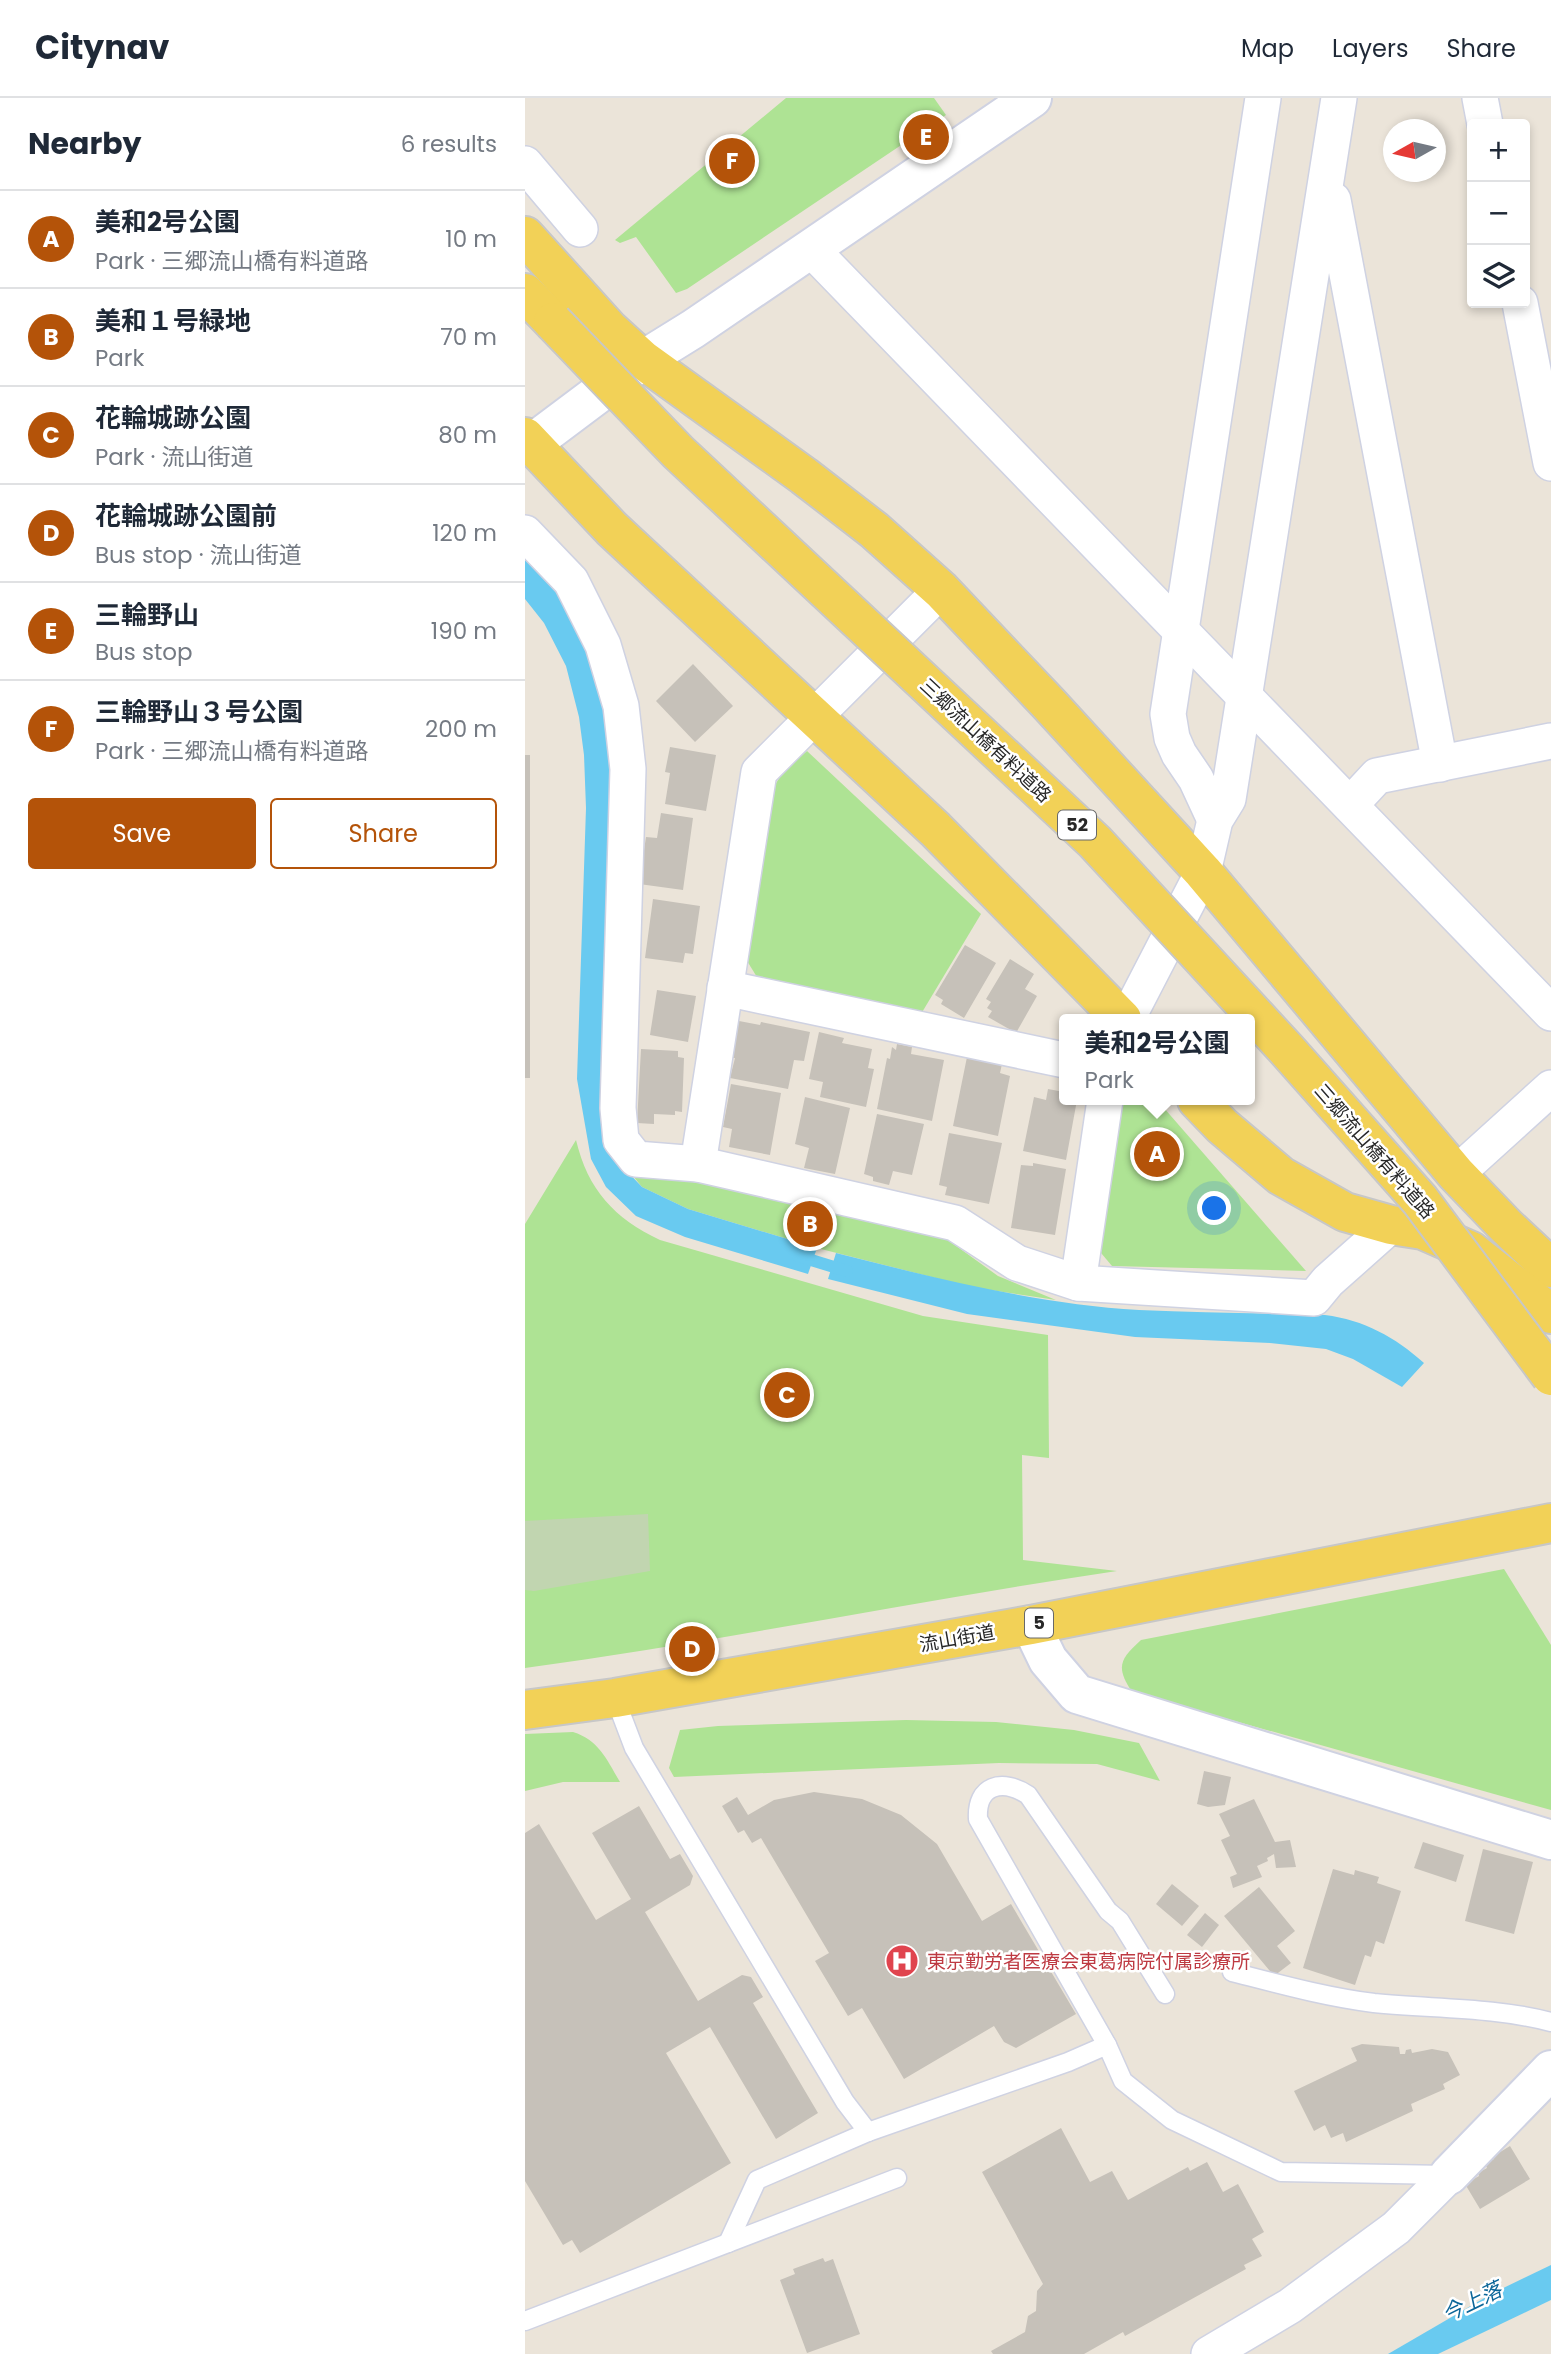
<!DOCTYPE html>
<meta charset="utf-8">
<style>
body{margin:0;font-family:Poppins,"Noto Sans JP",sans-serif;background:#f2f2f3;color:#1f2937}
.controls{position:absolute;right:21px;top:21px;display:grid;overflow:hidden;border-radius:7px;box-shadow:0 4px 10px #0003}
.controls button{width:63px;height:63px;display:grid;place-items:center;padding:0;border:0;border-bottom:2px solid #e0e1e3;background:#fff;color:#1f2937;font:35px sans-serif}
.compass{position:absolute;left:858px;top:21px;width:63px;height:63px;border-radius:50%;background:#fff;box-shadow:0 4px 10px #0003;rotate:262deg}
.you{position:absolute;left:690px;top:1111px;width:24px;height:24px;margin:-18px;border:5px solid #fff;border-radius:50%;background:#1a73e8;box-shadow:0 0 0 10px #1a73e833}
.badge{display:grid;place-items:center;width:46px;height:46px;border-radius:50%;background:#b45309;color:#fff;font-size:23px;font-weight:700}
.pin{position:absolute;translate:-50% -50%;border:4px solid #fff;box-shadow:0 2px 7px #0006}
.popup{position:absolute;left:534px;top:916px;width:196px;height:91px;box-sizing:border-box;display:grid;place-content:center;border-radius:7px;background:#fff;filter:drop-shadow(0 2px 5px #0005);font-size:23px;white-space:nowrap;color:#747a83}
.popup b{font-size:26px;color:#1f2937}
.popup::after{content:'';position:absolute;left:50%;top:100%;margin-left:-14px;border:14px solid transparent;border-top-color:#fff}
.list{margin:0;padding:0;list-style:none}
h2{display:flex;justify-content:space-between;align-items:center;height:91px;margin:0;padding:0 28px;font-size:30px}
h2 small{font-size:23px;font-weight:400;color:#747a83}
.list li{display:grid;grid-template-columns:46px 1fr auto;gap:21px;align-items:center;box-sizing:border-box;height:98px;padding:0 28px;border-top:2px solid #e0e1e3}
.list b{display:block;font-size:26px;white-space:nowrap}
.list p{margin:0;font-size:23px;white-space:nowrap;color:#747a83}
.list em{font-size:23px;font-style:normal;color:#747a83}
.actions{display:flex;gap:14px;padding:21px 28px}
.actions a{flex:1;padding:16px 0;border:2px solid #b45309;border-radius:7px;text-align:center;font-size:24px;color:#b45309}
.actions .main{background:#b45309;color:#fff}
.icon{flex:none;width:38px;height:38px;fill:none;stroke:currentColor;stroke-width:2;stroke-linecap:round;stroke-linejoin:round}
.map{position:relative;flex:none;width:1026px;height:2256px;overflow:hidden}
header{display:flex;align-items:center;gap:42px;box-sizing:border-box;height:98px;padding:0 35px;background:#fff;border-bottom:2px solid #e0e1e3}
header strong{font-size:33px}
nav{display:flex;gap:38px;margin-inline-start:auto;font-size:24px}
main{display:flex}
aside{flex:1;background:#fff}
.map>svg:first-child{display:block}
.green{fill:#aee394}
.cemetery{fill:#c1d5b0}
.water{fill:#69caf0}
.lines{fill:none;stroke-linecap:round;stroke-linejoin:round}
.stream{stroke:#69caf0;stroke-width:12}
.building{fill:#c6c1b9}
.service-casing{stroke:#cfd2e2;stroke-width:21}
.minor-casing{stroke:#cfd2e2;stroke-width:38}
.tertiary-casing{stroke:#cfd2e2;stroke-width:42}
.primary-casing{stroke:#c7c7c7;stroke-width:42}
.service{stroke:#fff;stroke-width:18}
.minor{stroke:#fff;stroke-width:35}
.tertiary{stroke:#fff;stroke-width:38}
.primary{stroke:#f2d157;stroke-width:38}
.primary-bridge-casing{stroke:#c7c7c7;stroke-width:42;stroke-linecap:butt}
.primary-bridge{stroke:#f2d157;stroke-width:38}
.labels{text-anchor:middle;stroke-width:5;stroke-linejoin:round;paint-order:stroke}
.shield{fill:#fff;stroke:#686868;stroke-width:2}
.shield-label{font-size:18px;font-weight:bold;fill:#282828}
.street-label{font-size:19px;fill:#282828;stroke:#fff}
.health-label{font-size:19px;fill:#be3a42;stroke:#fff;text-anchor:start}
.water-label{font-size:21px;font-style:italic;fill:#0b6699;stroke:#fff}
</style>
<header>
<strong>Citynav</strong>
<nav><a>Map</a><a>Layers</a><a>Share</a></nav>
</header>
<main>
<aside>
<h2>Nearby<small>6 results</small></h2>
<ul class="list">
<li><span class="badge">A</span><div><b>美和2号公園</b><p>Park · 三郷流山橋有料道路</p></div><em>10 m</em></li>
<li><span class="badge">B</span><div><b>美和１号緑地</b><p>Park</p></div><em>70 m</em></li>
<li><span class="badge">C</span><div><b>花輪城跡公園</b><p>Park · 流山街道</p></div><em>80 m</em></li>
<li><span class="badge">D</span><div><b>花輪城跡公園前</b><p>Bus stop · 流山街道</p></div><em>120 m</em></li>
<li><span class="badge">E</span><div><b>三輪野山</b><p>Bus stop</p></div><em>190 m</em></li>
<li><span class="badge">F</span><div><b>三輪野山３号公園</b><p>Park · 三郷流山橋有料道路</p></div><em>200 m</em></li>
</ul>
<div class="actions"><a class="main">Save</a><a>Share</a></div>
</aside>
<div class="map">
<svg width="1026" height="2256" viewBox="0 0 1026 2256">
<rect width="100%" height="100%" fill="#ebe4d9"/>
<g class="green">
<polygon points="261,0 409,0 421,17 162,191 151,195 111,139 95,145 90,142"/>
<polygon points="282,653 456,816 396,916 235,884 219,858 245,695 258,674"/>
<polygon points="593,1002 632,1002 781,1173 587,1168 571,1149"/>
<path d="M 51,1042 C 63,1092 89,1120 135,1142 L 398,1218 L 523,1237 L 524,1360 L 497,1357 L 498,1462 L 592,1473 C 394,1502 198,1543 0,1570 L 0,1126 Z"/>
<polygon points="108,1078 146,1078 423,1142 473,1178 531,1202 446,1189 292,1150 163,1111 117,1089"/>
<path d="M 979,1471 L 1026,1547 L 1026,1712 L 607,1594 C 591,1569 594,1562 616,1542 Z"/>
<polygon points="381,1622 471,1624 549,1632 614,1645 635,1683 572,1666 474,1665 149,1679 144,1670 155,1632 193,1628"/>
<path d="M 48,1634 C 74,1642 82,1662 95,1684 L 38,1684 L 0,1693 L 0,1636 Z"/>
</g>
<polygon class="cemetery" points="123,1416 125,1473 9,1493 0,1492 0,1423"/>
<g class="water">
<polygon points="0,462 13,473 40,505 72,577 86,648 98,1069 117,1089 163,1111 292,1150 283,1176 160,1139 111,1118 81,1089 66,1061 52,981 61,710 59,657 54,619 41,568 19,525 0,501"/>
<path d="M 311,1155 C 410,1180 511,1206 614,1212 C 676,1215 738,1215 800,1217 C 839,1222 870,1239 899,1265 L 877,1289 L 828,1261 L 801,1251 L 745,1245 L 610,1239 L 442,1216 L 303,1181 Z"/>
<polygon points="1026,2167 1026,2202 913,2256 863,2256 968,2195"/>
</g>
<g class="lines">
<polyline class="stream" points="273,1158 322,1173"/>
</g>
<g class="building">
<polygon points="168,566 208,608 170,644 131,603"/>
<polygon points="145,649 191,657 181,713 140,706 145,675 140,674"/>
<rect x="0" y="657" width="5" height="323"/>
<polygon points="136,715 168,720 158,792 114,786 121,739 132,740"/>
<polygon points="128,801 175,808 168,856 160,855 158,865 120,860"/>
<polygon points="440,847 471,865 439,920 416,906 418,902 410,897"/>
<polygon points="485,861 509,876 500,891 512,898 491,935 463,919 467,913 462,910 466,904 461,901"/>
<polygon points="132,892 171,898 163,944 125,937"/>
<polygon points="214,923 235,927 236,924 285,934 279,963 269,962 263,991 205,980 210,960 206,960"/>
<polygon points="294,934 319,940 317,945 347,951 343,970 349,971 341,1009 295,999 298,984 284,981"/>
<polygon points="372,946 387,949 386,956 419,962 407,1023 352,1011 362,960 365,961 367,949 371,952"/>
<polygon points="116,951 153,953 153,959 159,960 157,1014 150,1013 150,1017 129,1016 129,1026 112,1025"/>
<polygon points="442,959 477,966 475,975 485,978 473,1038 428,1028"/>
<polygon points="206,986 256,995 245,1057 204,1049 207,1031 198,1029"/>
<polygon points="523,991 539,994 539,1002 552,1002 541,1062 498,1053 509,999 521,1002"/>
<polygon points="280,999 325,1010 310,1076 279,1070 284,1050 270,1046"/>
<polygon points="352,1016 399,1026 387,1077 368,1073 364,1087 348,1083 348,1079 339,1076"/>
<polygon points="424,1035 477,1045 464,1106 420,1097 422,1089 414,1087"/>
<polygon points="508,1065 541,1071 530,1137 486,1130 496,1067 508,1068"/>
<polygon points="679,1673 706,1679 700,1707 683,1709 672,1706"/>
<polygon points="289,1694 337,1701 376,1717 412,1746 457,1823 486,1806 551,1916 491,1950 479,1944 469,1928 379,1981 337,1910 323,1918 290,1863 304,1855 236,1740 227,1745 219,1732 213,1735 197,1708 212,1699 223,1717 249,1702"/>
<polygon points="729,1701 750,1744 765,1742 771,1769 751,1770 749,1756 742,1760 743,1763 732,1768 737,1779 708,1790 705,1779 712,1776 696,1742 705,1738 694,1716"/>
<polygon points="114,1708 145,1761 155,1756 168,1778 165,1787 120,1814 173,1903 217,1877 226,1879 238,1899 228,1905 293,2015 251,2041 185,1929 141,1955 206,2065 55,2155 47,2142 38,2147 0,2083 0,1735 14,1726 71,1822 106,1801 67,1735"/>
<polygon points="898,1744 939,1757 931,1784 889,1770"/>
<polygon points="958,1751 1008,1764 989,1836 940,1823"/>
<polygon points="808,1771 829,1777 830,1772 854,1779 852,1785 876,1793 859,1846 851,1843 846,1859 840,1857 830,1887 778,1870"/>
<polygon points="647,1786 674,1808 657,1828 631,1806"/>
<polygon points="734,1789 770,1833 752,1848 766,1865 749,1878 699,1818"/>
<polygon points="680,1815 694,1827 677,1849 662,1837"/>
<polygon points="837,1946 874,1949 875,1956 880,1956 881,1952 886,1951 887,1955 907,1951 923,1954 935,1977 918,1986 920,1991 886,2006 888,2013 821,2044 818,2035 806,2040 800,2027 789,2033 769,1993 832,1963 826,1950"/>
<polygon points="536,2030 565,2084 587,2073 603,2102 663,2069 665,2073 682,2064 698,2094 713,2086 739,2134 727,2141 737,2158 719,2167 721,2171 600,2238 598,2234 559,2256 468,2256 466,2253 500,2234 503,2218 511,2213 512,2193 518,2186 457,2074"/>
<polygon points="985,2048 1005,2081 955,2111 940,2086 954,2078 953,2075 962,2070 960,2066 969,2061 967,2059"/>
<polygon points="298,2160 300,2164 308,2161 335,2236 282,2255 255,2182 270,2176 268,2171"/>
</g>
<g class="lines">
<defs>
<g id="service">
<polyline points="90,1600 109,1650 320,2004 343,2034"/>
<path d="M 707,1874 C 754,1886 801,1899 849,1905 C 908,1911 969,1909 1026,1924"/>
<path d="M 582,1947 L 453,1721 C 451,1687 477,1680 503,1697 L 583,1813 L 595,1823 L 640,1896"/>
<polyline points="203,2145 232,2082 343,2034 543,1964 582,1947 598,1983 647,2022 756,2074 922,2077"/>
<polyline points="0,2223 372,2080"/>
</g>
<g id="minor">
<polyline points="955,0 960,26"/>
<polyline points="0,66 55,131"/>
<polyline points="808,102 915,666"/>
<polyline points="286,151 1026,915"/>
<polyline points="995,205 1026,365"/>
<polyline points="0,435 46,483 78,547 96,608 103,671 93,1010 96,1042 111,1061 173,1066 430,1125 492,1165 553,1185 789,1200 803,1183 866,1127"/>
<polyline points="825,707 852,678 1026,643"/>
<polyline points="690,722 671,681 654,656 647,640 643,616 738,0"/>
<polyline points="200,890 539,962"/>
<polyline points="602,921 678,774 690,722 703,701 814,0"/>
<polyline points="173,1066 234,674 416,492"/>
<polyline points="931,1076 1026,990"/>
<polyline points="553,1185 580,1002"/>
<polyline points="684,2256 765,2208 871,2130 924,2077"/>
</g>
<g id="tertiary">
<polyline points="6,346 118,262 168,231 507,0"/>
<polyline points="506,1527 523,1562 552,1596 1026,1742"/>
<polyline points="924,2077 1026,1972"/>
</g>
<g id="primary">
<polyline points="0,138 84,231 118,262 279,378 349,432 416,492 524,606 678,774 931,1076 981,1128 1026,1170"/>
<polyline points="0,195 28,224"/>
<polyline points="0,339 87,431 410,731 597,921"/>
<polyline points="672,1002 697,1028 756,1078 820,1114 866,1127 898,1132 946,1153 1026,1216"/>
<polyline points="0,1612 90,1600 506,1527 1026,1425"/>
</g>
</defs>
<use href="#service" class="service-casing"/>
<use href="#minor" class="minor-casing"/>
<use href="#tertiary" class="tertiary-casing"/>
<use href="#primary" class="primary-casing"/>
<use href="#service" class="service"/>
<use href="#minor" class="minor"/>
<use href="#tertiary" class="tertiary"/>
<use href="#primary" class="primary"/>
<defs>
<polyline id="primary-bridge" points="28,224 153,354 570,744 762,952 895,1102 1026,1278"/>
</defs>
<use href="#primary-bridge" class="primary-bridge-casing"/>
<use href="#primary-bridge" class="primary-bridge"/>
</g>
<defs>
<symbol id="hospital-disc" viewBox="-11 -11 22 22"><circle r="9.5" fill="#e0444e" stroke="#fff"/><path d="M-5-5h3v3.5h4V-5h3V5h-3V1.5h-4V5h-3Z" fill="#fff"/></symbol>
</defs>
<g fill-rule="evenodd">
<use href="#hospital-disc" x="358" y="1844" width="38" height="38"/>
</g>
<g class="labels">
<g class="shield">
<rect x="533" y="712.5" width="38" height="29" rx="5"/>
<rect x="500" y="1510.5" width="28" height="29" rx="5"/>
</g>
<g class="shield-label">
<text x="552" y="733">52</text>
<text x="514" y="1531">5</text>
</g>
<g class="street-label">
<text transform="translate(461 642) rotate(43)" y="7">三郷流山橋有料道路</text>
<text transform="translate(850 1053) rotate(49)" y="7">三郷流山橋有料道路</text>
<text transform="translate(432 1540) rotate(-10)" y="7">流山街道</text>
</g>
<g class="health-label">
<text x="402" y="1870">東京勤労者医療会東葛病院付属診療所</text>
</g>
<g class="water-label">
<text transform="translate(947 2204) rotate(-26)" y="7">今上落</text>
</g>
</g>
</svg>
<div class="controls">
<button>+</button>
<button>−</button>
<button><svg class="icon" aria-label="layers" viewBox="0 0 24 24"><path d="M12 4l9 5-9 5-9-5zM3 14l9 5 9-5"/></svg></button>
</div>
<svg class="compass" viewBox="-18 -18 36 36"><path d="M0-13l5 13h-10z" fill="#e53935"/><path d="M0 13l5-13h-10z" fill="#747a83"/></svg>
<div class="you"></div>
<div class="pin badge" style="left:632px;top:1056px">A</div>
<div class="popup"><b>美和2号公園</b>Park</div>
<div class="pin badge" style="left:285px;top:1126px">B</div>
<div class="pin badge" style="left:262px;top:1297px">C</div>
<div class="pin badge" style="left:167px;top:1551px">D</div>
<div class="pin badge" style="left:401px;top:39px">E</div>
<div class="pin badge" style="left:207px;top:63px">F</div>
</div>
</main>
